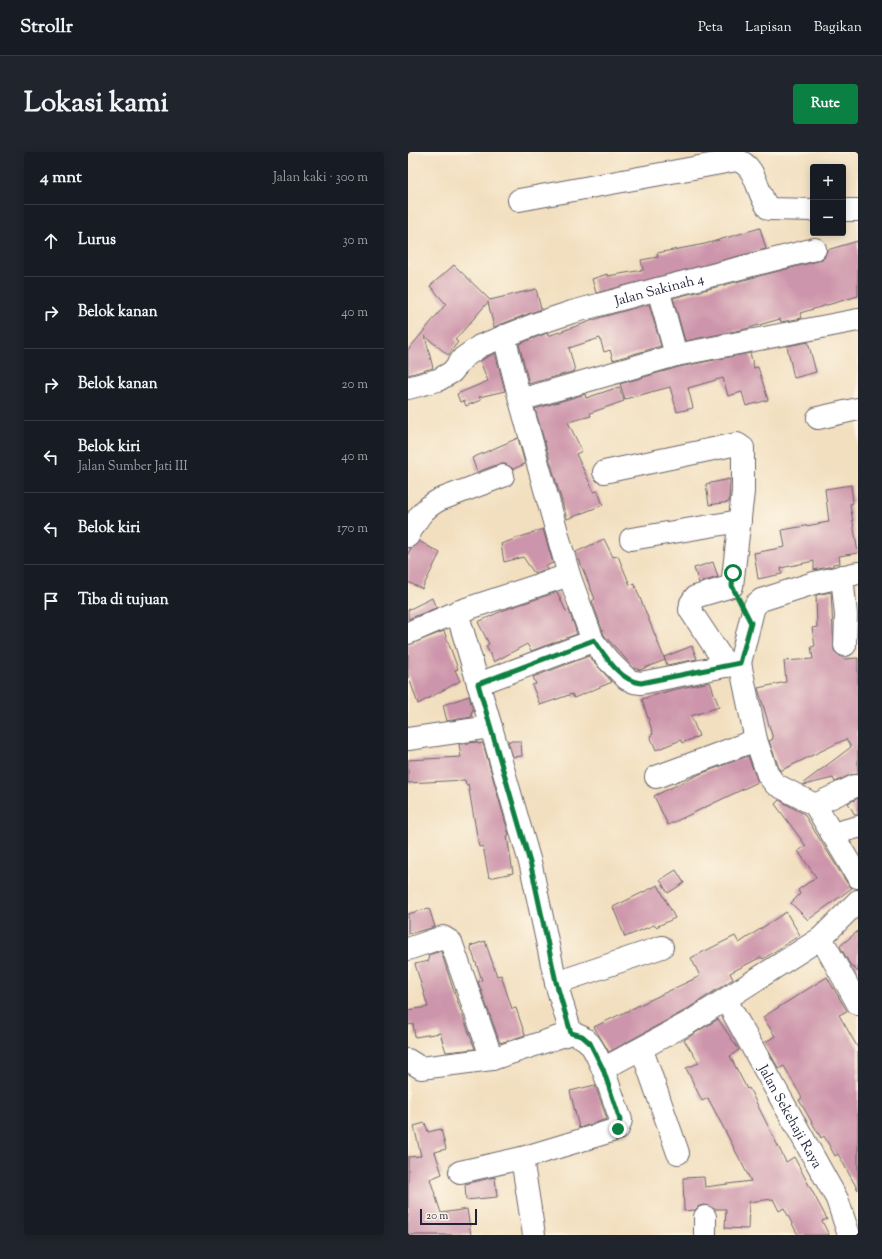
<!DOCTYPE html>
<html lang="id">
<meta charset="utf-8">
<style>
body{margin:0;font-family:"Sorts Mill Goudy",serif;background:#20242c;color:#f1f3f6}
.controls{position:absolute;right:12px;top:12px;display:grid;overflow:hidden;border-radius:4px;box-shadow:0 2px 10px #0003}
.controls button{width:36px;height:36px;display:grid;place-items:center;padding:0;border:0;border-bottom:1px solid #363941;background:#171b24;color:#f1f3f6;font:20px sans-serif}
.scale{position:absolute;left:12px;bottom:10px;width:57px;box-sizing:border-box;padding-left:4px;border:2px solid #22223b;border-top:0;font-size:11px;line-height:14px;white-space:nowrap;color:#22223b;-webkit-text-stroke:3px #fcf5e5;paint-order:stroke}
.stop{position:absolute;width:12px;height:12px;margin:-9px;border:3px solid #0b8043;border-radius:50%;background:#fff}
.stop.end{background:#0b8043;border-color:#fff;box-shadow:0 1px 4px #0008}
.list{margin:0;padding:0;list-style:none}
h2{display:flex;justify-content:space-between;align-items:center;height:52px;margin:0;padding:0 16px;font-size:17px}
h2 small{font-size:13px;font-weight:400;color:#9ea1a6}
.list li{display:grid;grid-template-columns:26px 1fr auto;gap:12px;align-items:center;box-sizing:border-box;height:72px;padding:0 16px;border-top:1px solid #363941}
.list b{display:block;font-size:15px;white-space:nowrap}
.list p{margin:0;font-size:13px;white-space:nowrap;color:#9ea1a6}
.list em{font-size:13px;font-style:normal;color:#9ea1a6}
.icon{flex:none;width:22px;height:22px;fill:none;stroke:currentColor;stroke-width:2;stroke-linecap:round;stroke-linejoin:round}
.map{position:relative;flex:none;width:450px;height:1083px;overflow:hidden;border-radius:4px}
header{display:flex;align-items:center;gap:24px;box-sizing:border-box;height:56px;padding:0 20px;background:#171b24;border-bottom:1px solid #363941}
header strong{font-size:19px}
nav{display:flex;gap:22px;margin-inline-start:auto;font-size:14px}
.intro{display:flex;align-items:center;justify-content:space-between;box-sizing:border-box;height:96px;padding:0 24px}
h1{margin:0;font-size:28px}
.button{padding:10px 18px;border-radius:4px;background:#0b8043;color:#fff;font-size:14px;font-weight:700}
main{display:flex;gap:24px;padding:0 24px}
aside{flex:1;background:#171b24;border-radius:4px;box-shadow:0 2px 10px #0003}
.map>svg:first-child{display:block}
.building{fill:#cd95ab}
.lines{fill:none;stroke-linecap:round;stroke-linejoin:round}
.minor-casing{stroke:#6b6469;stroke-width:24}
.minor{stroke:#fff;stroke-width:22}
.route{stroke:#0b8043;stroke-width:5}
.labels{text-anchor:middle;stroke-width:4;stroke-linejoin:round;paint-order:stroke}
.street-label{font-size:14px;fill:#22223b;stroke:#fcf5e5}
</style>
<header>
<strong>Strollr</strong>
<nav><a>Peta</a><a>Lapisan</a><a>Bagikan</a></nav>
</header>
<div class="intro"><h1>Lokasi kami</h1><a class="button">Rute</a></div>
<main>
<aside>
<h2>4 mnt<small>Jalan kaki · 300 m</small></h2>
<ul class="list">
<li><svg class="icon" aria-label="ahead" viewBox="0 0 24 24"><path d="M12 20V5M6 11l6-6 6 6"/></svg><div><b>Lurus</b></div><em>30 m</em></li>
<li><svg class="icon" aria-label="right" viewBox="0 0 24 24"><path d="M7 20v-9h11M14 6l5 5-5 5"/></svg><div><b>Belok kanan</b></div><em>40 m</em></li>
<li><svg class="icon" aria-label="right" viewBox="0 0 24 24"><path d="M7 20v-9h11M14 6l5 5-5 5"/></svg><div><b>Belok kanan</b></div><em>20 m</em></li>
<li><svg class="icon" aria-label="left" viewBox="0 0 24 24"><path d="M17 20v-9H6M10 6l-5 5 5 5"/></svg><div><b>Belok kiri</b><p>Jalan Sumber Jati III</p></div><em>40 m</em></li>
<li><svg class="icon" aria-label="left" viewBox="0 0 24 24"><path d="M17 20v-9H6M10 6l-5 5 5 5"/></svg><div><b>Belok kiri</b></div><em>170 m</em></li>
<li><svg class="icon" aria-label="arrive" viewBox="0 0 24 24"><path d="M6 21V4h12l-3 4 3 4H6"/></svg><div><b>Tiba di tujuan</b></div></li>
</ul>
</aside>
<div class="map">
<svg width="450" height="1083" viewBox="0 0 450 1083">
<rect width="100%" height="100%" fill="#fcf5e5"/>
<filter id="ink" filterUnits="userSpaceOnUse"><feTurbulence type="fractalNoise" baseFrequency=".025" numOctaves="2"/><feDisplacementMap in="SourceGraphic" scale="8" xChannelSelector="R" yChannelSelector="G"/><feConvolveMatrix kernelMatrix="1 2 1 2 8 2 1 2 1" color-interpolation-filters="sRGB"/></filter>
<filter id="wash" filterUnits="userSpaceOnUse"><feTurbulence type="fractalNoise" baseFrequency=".012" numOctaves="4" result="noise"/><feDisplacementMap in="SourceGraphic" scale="16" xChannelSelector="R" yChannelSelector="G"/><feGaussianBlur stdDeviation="0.9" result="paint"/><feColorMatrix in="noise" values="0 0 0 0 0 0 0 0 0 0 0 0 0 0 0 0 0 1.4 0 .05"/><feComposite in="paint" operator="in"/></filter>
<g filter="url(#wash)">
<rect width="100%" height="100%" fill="#f2dfbf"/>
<g id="blocks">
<g class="building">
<polygon points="352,76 358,97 188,141 184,127 199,122 200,124 235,118 233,108 250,105 249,101 297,92"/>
<polygon points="450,89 450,144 392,161 394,166 373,170 372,167 337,177 277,189 265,146 410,109 416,106 419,98"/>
<polygon points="46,113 82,148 128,137 133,157 86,175 80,150 47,188 50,190 40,203 17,184 25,216 0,223 0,198 38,152 22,134"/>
<polygon points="241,152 253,194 205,208 202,198 196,200 192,186 161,196 167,219 121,232 111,192 139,181 140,184 194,165"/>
<polygon points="400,190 408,220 386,226 379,194"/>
<polygon points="87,201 97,239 71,245 73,248 58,254 56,249 52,250 49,242 80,229 72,209"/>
<polygon points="342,201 346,216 350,215 360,248 338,254 334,240 320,244 315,226 280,236 285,256 269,260 262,235 217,247 212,232 271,215"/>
<polygon points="211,235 216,249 182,261 183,264 160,270 174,299 168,302 186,340 190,339 195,353 159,367 127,257 177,242 178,246"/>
<polygon points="110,286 117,312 105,317 97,312 91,312 69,320 64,306"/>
<polygon points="322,327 321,350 301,353 298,332"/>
<polygon points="443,333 445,351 442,352 450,401 431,404 432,411 425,412 425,414 406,418 406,409 373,416 374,422 350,427 346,401 377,395 374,378 421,370 417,337"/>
<polygon points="135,377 145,411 138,414 139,417 126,421 115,405 96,410 93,392"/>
<polygon points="196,387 205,405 210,404 222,433 226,431 257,508 232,518 226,516 196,483 184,449 187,447 168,400"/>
<polygon points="11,389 32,401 14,437 0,430 0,401 3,396"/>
<polygon points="305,410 310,425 291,431 286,416"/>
<polygon points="149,440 158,459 161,458 169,482 123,499 119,492 86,510 78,494 81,492 70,470 96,458"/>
<polygon points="423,440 426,499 436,507 450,506 450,622 442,623 427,630 425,626 396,633 394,632 443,595 438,587 372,619 361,589 365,587 350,536 378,530 376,509 405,507 403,495 407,494 404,476 409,475 408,443"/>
<polygon points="24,446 28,456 0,467 0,458"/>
<polygon points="36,479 50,517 47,518 52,529 10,552 0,523 0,493"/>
<polygon points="284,494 289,507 259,513 256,505"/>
<polygon points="181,504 204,530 166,546 164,542 132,553 124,533 128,532 125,525"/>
<polygon points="302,530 311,555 283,564 291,584 274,591 273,588 248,598 242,584 245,582 234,547 264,538"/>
<polygon points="61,544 65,559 63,560 64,565 39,569 35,553"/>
<polygon points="100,589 113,589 114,604 105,605"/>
<polygon points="70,590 70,592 75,591 101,683 99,684 105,721 81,726 75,694 71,695 60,632 58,633 57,628 0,631 0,608 53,605 51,592"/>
<polygon points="340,604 350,630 260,673 246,644 292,622"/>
<polygon points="450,646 450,663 447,663 440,651"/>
<polygon points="371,648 396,662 439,731 444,736 400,768 383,751 392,742 390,738 408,725 390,699 398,694 367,652"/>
<polygon points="268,718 276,731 260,741 252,728"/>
<polygon points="250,733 267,766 248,775 246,773 217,785 205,755"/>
<polygon points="21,756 27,775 0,782 0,762"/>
<polygon points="378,760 392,783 355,807 353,805 322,821 325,827 276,859 201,900 186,875 292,824 283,806 327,784 331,791"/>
<polygon points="450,779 450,820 441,811 432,794"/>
<polygon points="77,789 89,824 93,823 104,857 108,856 117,883 92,891 70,830 74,828 62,794"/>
<polygon points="33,799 45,837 67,897 38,900 32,881 7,885 5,872 0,873 0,858 20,855 7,812 21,809 20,803"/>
<polygon points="419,825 439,859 431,863 450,896 450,1038 430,1002 427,1004 416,984 413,986 391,948 394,946 376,914 371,917 356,891 367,884 355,865"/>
<polygon points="310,867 331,898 322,904 339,937 341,936 378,1010 386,1005 419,1067 414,1069 421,1083 390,1083 376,1056 371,1059 365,1047 341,1050 340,1077 317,1076 318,1057 306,1057 297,1053 291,1054 287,1058 276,1059 275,1026 296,1025 297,1035 343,1029 300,946 294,949 278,916 291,911 276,888"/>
<polygon points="187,933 199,967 171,976 162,939"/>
<polygon points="17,971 20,980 33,977 38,997 27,1000 34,1022 22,1027 33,1061 59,1057 63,1083 0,1083 0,1005 13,1004 6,974"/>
<polygon points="87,1025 89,1045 58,1048 57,1032"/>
</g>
</g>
</g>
<g filter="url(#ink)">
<use href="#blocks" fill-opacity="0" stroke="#6b6469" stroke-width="1"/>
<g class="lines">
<defs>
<g id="minor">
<path d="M 111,48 L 329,8 C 350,15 348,42 361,57 L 405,58"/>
<polyline points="435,58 450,58"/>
<polyline points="250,137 268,203"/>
<polyline points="96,184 112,248 161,423 185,489 200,508 219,527 226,530 233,531 332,511 348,588 360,623 367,632 407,653 450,725"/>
<path id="s1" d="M 0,236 L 30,228 L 44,220 L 55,206 L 72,194 L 128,172 L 164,160 L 250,137 L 407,97"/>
<polyline points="112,248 268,203 450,168"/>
<polyline points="410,266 450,257"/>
<polyline points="196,320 329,292 335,296 335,340 324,434 287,445 283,451 282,458 319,514"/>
<path d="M 0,384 C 9,367 13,358 31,348 L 95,324"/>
<polyline points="223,387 332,369"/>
<polyline points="434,424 438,463 437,493"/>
<polyline points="49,460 83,575"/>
<polyline points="0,481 49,460 161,423"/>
<polyline points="332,511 345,458 348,452 353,448 406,431 450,421"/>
<polyline points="70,532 185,489"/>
<polyline points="0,587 83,575 123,714 148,831 163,881"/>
<polyline points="248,625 348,588"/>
<polyline points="407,653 447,634"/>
<polyline points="424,682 450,675"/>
<polyline points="450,749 413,786 450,852"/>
<polyline points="0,797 35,785 43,790 84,907"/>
<polyline points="148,831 254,795"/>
<path id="s2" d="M 318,848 L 429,1047 L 441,1083"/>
<polyline points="234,898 270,1001"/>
<path d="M 0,908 L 13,916 L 84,907 L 163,881 C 184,886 186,899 195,917 L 282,870 L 413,786"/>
<polyline points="114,1006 210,977 213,968 195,917"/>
<polyline points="52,1020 114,1006 126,1083"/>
<polyline points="297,1065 297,1083"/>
</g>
</defs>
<use href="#minor" class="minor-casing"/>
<use href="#minor" class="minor"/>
</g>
</g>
<g class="lines" filter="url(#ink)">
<path class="route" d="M 210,977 L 212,968 L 195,917 L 182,891 L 174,884 L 163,881 L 148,830 L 123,714 L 70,532 L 186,488 C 197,504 212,529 233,531 L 332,511 L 343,471 L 324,434 L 325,421"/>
</g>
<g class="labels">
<g class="street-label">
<text dy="5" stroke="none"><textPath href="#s1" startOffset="274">Jalan Sakinah 4</textPath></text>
<text dy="5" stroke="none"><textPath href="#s2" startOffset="133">Jalan Sekehaji Raya</textPath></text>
</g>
</g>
</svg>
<div class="controls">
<button>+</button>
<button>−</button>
</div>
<div class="scale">20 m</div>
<div class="stop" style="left:325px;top:421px"></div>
<div class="stop end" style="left:210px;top:977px"></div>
</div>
</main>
